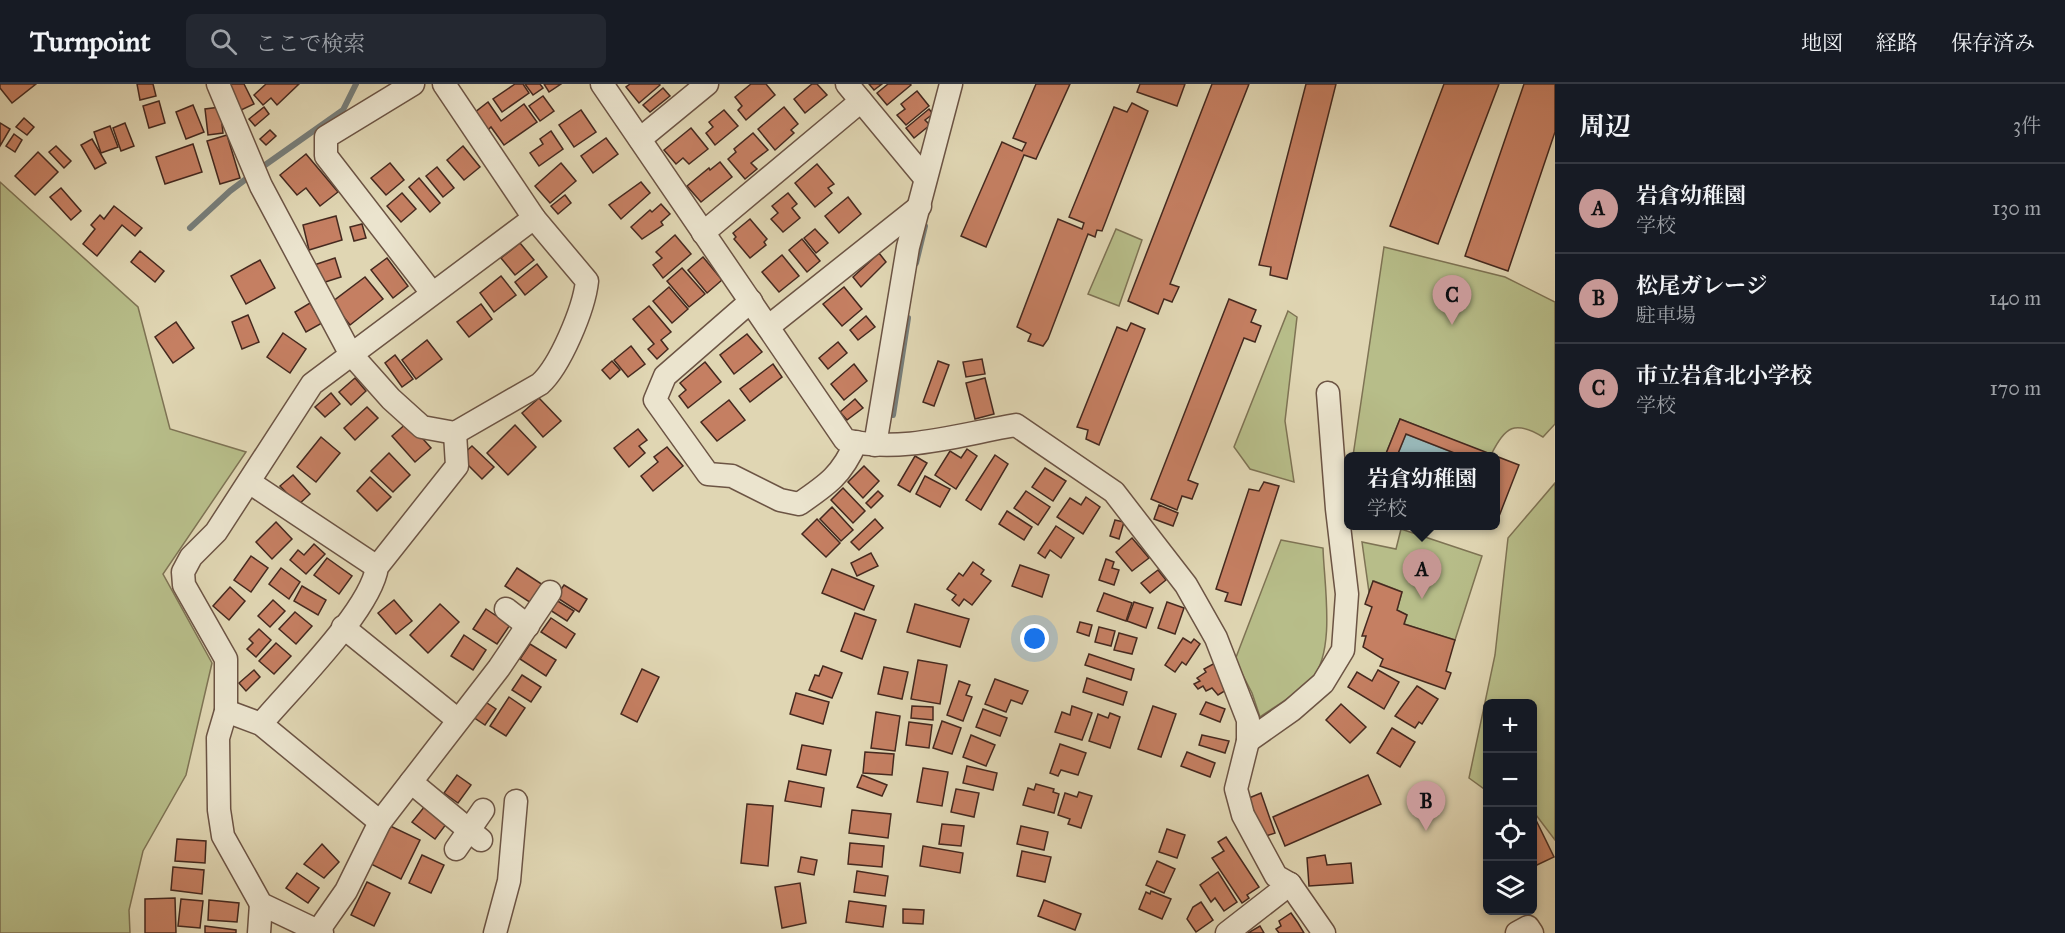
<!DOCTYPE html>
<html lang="ja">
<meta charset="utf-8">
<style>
body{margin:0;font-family:"IM FELL Great Primer","Noto Serif JP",serif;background:#242831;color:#f1f3f6}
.controls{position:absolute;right:18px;bottom:18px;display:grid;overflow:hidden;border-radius:9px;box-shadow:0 3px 9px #0003}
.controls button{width:54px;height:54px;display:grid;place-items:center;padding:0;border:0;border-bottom:2px solid #363941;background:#171b24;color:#f1f3f6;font:30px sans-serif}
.you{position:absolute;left:1035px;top:555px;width:21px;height:21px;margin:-15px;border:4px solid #fff;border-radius:50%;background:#1a73e8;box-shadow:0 0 0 9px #1a73e833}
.badge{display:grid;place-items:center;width:39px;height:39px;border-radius:50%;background:#c59692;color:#111;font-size:20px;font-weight:700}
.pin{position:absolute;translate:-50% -50px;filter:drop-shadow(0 2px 3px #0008)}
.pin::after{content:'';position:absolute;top:32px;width:21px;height:18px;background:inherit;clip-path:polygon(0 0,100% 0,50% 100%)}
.popup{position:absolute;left:1344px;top:368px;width:156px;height:78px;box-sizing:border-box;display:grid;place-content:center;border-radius:9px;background:#171b24;filter:drop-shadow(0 2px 4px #0005);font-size:20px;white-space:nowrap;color:#9ea1a6}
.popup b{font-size:22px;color:#f1f3f6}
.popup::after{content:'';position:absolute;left:50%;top:100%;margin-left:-12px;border:12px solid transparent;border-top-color:#171b24}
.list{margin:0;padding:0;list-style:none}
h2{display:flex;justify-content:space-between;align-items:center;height:78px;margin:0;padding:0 24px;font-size:26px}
h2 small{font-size:20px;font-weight:400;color:#9ea1a6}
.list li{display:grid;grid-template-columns:39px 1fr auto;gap:18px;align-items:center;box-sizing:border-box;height:90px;padding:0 24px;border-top:2px solid #363941}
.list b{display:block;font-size:22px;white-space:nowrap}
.list p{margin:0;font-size:20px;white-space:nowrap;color:#9ea1a6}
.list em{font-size:20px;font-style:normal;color:#9ea1a6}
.icon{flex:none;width:33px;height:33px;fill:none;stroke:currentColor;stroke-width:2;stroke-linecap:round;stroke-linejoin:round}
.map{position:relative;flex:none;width:1555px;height:849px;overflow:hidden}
header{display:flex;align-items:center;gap:36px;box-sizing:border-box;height:84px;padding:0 30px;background:#171b24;border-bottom:2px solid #363941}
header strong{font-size:28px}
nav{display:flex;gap:33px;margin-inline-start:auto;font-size:21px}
.search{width:420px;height:54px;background:#242831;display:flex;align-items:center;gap:15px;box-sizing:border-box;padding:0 21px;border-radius:9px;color:#9ea1a6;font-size:22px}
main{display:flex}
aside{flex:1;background:#171b24}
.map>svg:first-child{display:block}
.green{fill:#b7bd89;stroke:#7e7354;stroke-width:1.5}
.water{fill:#98b7b7;stroke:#777e7a;stroke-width:1.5}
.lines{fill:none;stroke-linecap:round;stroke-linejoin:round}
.stream{stroke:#777e7a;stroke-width:6}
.building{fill:#c57f62;stroke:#45291f;stroke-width:1.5}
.street-casing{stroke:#6c5444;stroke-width:25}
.street{stroke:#ebe4ce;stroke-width:22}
</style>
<header>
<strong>Turnpoint</strong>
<div class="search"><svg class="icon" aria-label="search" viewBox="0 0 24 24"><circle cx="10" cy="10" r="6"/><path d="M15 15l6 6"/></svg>ここで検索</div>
<nav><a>地図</a><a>経路</a><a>保存済み</a></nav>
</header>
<main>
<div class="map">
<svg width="1555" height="849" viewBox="0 0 1555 849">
<rect width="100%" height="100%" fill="#e0d6b3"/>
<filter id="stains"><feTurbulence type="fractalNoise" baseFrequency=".00333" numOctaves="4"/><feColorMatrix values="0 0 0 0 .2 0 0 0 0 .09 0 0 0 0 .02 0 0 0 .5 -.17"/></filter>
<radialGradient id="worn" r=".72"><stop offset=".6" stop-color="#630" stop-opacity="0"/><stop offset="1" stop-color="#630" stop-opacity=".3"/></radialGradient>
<g class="green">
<polygon points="0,98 138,223 170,345 246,368 163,490 212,579 186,691 143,767 129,826 130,849 0,849"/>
<polygon points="1116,145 1142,156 1119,222 1088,210"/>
<path d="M 1384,163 L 1505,193 L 1555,218 L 1555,340 L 1543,353 C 1515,336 1505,342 1491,371 L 1400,335 L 1385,372 L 1353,372 Z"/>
<polygon points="1288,227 1297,233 1285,337 1294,398 1250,385 1234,363"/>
<polygon points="1555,399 1555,756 1533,727 1532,620 1488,620 1487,707 1469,694 1495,571 1508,454"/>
<polygon points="1401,445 1482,472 1455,556 1404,540 1407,531 1397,526 1402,508 1374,497 1369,508 1362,458 1396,465"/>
<path d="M 1281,456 L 1323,464 C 1324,500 1336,566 1312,595 C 1301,608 1275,622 1260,633 L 1252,609 L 1235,576 Z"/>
</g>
<polygon class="water" points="1406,350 1462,372 1397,372"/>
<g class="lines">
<g class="stream">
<polyline points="258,86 343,26 356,0"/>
<polyline points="190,144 230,107 250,92"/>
<polyline points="916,179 925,142"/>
<polyline points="893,331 908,234"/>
</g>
</g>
<g class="building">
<polygon points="0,0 36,0 12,19 0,4"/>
<polygon points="137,0 153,0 156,12 140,16"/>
<polygon points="225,0 244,0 254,20 239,27"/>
<polygon points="266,0 299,0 277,21 271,14 263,21 254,11"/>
<polygon points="515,0 523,0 529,9 502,28 493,15"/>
<polygon points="525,0 540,0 543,4 533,11"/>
<polygon points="544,0 561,0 549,8"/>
<polygon points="630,0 659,0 660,1 639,19 626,3"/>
<polygon points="751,0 766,0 775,11 746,36 738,26 742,22 735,13"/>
<polygon points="812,0 817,0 827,11 805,29 794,15"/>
<polygon points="869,0 882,0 874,6"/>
<polygon points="888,0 910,0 911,1 887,21 877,9"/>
<polygon points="1036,0 1070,0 1036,75 1024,71 986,163 961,152 1002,58 1022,67 1026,59 1013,54"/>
<polygon points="1140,0 1185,0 1177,22 1137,8"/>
<polygon points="1212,0 1249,0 1170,200 1179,203 1172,218 1164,215 1158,230 1128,217"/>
<polygon points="1306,0 1336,0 1287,195 1270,191 1271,183 1259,181"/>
<polygon points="1444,0 1499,0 1438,160 1390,142"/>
<polygon points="1524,0 1555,0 1555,48 1508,187 1465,172"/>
<polygon points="663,4 670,12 650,28 643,21"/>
<polygon points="917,7 929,22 906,41 897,31 905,25 901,20"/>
<polygon points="543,12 554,27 540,37 529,22"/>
<polygon points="159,17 165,39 149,44 143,22"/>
<polygon points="488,18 501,37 524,20 537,38 504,61 491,43 487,47 474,29"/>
<polygon points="1132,19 1148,27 1102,147 1097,146 1095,153 1088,150 1048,255 1043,262 1028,257 1031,250 1017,243 1058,135 1082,145 1084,139 1069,133 1114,23 1127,28"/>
<polygon points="193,21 204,48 186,55 176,28"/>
<polygon points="220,23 223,49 208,51 205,25"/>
<polygon points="264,23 269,30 255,42 249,35"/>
<polygon points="784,23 798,40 791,46 794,49 775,66 758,45"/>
<polygon points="929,25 933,30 925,36 930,41 914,54 906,44"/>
<polygon points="581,26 596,48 574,63 559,41"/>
<polygon points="724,26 738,42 715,61 706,49 713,43 709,38"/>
<polygon points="24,34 34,43 27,51 16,43"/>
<polygon points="0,39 10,45 0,62"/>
<polygon points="125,39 134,62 121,67 113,44"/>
<polygon points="110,42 118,63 101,69 94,48"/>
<polygon points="691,44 708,65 689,80 683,74 676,80 664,66"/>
<polygon points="270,46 276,52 266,61 260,55"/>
<polygon points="551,47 563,65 539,82 530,69 543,60 540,55"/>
<polygon points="753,49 768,66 751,79 757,85 745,95 728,75 736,68 734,65"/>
<polygon points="14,50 22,56 15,68 6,62"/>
<polygon points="227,51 240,94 220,100 207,57"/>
<polygon points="606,54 618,70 593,89 581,72"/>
<polygon points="92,55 106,79 95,85 81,61"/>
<polygon points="193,60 202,88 165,100 156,73"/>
<polygon points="56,62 71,77 64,84 49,68"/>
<polygon points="463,62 480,83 464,96 447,76"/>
<polygon points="38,68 58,88 35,111 15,92"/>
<polygon points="306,70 338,108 320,122 306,104 297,111 280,91"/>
<polygon points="720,78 732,93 701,118 687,102 709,84 710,86"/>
<polygon points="390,79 404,96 386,111 371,94"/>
<polygon points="561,79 576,97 550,119 535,102"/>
<polygon points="817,80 834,100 828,104 832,109 815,123 795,99"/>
<polygon points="437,83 454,104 443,113 426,92"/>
<polygon points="419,94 440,119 430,128 409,103"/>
<polygon points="641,98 650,109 621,135 609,121"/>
<polygon points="61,104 81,127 71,136 50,113"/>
<polygon points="402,109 416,125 401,138 387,122"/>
<polygon points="788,109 797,120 792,124 800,134 783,148 771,135 778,129 772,122"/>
<polygon points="565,111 571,119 558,130 551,122"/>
<polygon points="848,113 861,130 839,149 825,132"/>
<polygon points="661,120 670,130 661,138 663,141 642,155 631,143 650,126 652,128"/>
<polygon points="114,122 142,144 135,152 122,141 97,172 83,160 95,145 91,141 100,131 104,135"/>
<polygon points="336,132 342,156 309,166 303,141"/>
<polygon points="750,135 767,155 764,158 766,161 750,174 734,155 736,153 733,149"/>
<polygon points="362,140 366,154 354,157 350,143"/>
<polygon points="815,145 828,159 816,169 804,154"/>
<polygon points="675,151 691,170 663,194 653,181 662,174 656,168"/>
<polygon points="802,155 820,177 807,188 789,166"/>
<polygon points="520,159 534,176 515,191 501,174"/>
<polygon points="140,167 164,187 155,198 131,178"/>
<polygon points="879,169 886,178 861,203 853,193"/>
<polygon points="782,171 799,192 779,208 762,188"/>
<polygon points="703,173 722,196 707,209 688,186"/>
<polygon points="335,174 341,193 319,200 314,181"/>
<polygon points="387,174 408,202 393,214 371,186"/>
<polygon points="260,176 275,204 246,220 231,192"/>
<polygon points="537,180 547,193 525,211 515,198"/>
<polygon points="682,184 705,210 689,223 667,197"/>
<polygon points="501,192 516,211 494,228 480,209"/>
<polygon points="365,193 383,215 350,241 332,218"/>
<polygon points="669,203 688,225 672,239 653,217"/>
<polygon points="844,203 862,225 842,242 823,220"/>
<polygon points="1229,215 1256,226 1251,238 1261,242 1255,258 1244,254 1188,396 1198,400 1192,415 1182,412 1177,426 1151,415"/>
<polygon points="310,219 322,239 306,248 295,228"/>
<polygon points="481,220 492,235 469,253 457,238"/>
<polygon points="649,222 671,248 661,256 668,265 657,275 648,265 654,260 633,235"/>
<polygon points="248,231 259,258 242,265 232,238"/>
<polygon points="866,232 875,243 858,256 850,246"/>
<polygon points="176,238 194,264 173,279 155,253"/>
<polygon points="1131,239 1145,245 1099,361 1086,355 1088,346 1077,343 1117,243 1127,247"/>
<polygon points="283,249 306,265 290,289 267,273"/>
<polygon points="747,250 762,268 734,290 720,271"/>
<polygon points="427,256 442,275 416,295 402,276"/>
<polygon points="838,258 847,269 828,285 819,274"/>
<polygon points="631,262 645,280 628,293 614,276"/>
<polygon points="395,271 413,295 402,303 385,279"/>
<polygon points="982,275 985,290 966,293 963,278"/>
<polygon points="612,277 620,286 610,295 602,286"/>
<polygon points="938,277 949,281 934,322 923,318"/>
<polygon points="705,278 721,298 688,324 679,312 686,306 680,299"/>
<polygon points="773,280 782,293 750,318 740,305"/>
<polygon points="854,280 867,297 844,316 831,300"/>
<polygon points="355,294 366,307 351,321 339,308"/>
<polygon points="985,294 994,330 975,335 966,299"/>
<polygon points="331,309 340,320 325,333 315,323"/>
<polygon points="539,314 561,337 543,353 522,329"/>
<polygon points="855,315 863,324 847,336 840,328"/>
<polygon points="729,316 745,336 717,357 701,338"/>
<polygon points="367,323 378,334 355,356 344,344"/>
<polygon points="1400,335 1519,381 1496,440 1496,372 1462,372 1406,350 1397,372 1385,372"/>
<polygon points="408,338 431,364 415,378 392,352"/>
<polygon points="515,341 536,363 508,391 487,369"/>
<polygon points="638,345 647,356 639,362 645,369 629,383 614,364"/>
<polygon points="321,353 340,369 316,398 297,383"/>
<polygon points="472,362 494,383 482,395 460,373"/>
<polygon points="667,363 683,382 653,407 641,392 658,378 654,373"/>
<polygon points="967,365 977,372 956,405 935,391 950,367 961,374"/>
<polygon points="389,369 410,391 393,408 371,387"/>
<polygon points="995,371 1008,380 981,426 966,416"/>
<polygon points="915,372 927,379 910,408 898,401"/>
<polygon points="864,382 879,397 863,414 848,398"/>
<polygon points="1045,384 1066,397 1053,417 1032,403"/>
<polygon points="293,391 310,410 298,421 280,402"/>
<polygon points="925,392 950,405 940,423 916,410"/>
<polygon points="370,393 391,413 377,427 357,407"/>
<polygon points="1264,398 1279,402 1241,521 1225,517 1228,509 1216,505 1249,405 1259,407"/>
<polygon points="843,404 865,427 853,439 831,416"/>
<polygon points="878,407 883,412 871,424 866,419"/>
<polygon points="1026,407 1050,423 1038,441 1014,424"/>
<polygon points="1086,413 1100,423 1083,450 1057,433 1070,414 1081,421"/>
<polygon points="1159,421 1178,429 1173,442 1154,435"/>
<polygon points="832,423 853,446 841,457 820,435"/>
<polygon points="1007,427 1032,443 1024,456 999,440"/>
<polygon points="817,435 840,459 826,473 802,450"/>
<polygon points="875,435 883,444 859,466 851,458"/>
<polygon points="1115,436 1124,438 1119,455 1110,452"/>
<polygon points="276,438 292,455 272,475 256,458"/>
<polygon points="1056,442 1074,454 1061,474 1050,466 1045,474 1038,469"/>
<polygon points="1132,454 1149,474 1132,487 1116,468"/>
<polygon points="314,460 325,470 306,490 290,476 298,466 304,471"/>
<polygon points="871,469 878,482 857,492 851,479"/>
<polygon points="251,472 268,484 251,508 234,496"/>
<polygon points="327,474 352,492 339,510 314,491"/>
<polygon points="1106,475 1114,478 1112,484 1119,486 1114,501 1099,496"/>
<polygon points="973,478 984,486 981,490 991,497 972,521 964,515 959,522 952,516 956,511 947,505 959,489 963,492"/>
<polygon points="1020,481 1049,491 1042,513 1012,502"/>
<polygon points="281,484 300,498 289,515 269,500"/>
<polygon points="517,484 543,501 531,519 505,502"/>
<polygon points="832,485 874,502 864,526 822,509"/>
<polygon points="1158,486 1166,496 1150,509 1141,499"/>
<polygon points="1373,497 1402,508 1397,526 1407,531 1404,540 1455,556 1446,587 1451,589 1445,605 1380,582 1383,575 1363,563 1366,552 1362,552 1372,523 1365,520"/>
<polygon points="564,501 587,515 579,528 556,513"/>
<polygon points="302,502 326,516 318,531 294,517"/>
<polygon points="230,503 245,517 229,536 213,522"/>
<polygon points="1104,509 1132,519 1126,537 1097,527"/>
<polygon points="273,516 285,527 270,543 258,532"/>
<polygon points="394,516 412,537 396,550 378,529"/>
<polygon points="556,516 574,527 567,537 550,526"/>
<polygon points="1134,518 1153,524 1146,544 1127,537"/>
<polygon points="1167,518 1184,524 1175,550 1158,544"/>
<polygon points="440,520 459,538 428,569 410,551"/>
<polygon points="915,520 969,535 960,563 907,548"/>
<polygon points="486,525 510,541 497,560 473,545"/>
<polygon points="295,528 312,542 296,560 279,545"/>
<polygon points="855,529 876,536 862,575 841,567"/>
<polygon points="551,534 575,550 566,564 541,548"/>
<polygon points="1080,538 1092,541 1089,552 1077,548"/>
<polygon points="1099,543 1115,547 1111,562 1095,558"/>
<polygon points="259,545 271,556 256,573 247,565 253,559 249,555"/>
<polygon points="1119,549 1137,554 1132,570 1114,566"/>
<polygon points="464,551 486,566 473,586 451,572"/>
<polygon points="1183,554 1191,559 1194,555 1200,560 1186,581 1182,578 1175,588 1165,581"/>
<polygon points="276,559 291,572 274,590 259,577"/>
<polygon points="530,560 556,576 546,592 520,575"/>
<polygon points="1089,570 1134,585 1131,596 1085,581"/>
<polygon points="918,576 947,581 940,620 911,615"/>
<polygon points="1215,579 1228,605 1218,611 1212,604 1206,607 1203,602 1198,605 1194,600 1200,597 1197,594 1206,588 1204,585"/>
<polygon points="823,582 842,589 832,614 809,606 815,591 819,592"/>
<polygon points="884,583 908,588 902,615 878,610"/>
<polygon points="642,585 659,593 637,638 621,630"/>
<polygon points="254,586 260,593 246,607 239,599"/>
<polygon points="1378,586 1399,598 1384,625 1348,603 1357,588 1372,597"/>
<polygon points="522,591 541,603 531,618 512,606"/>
<polygon points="1087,594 1127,608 1123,621 1083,608"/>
<polygon points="995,595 1028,607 1022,620 1011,616 1006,628 985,620"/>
<polygon points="959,597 970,601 966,611 972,613 963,637 947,631"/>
<polygon points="1417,602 1438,615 1422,640 1419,638 1415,644 1395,632"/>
<polygon points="796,609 829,618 823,640 790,630"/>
<polygon points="509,613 525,624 506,652 490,642"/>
<polygon points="484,617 496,625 485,641 473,633"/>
<polygon points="1206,618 1225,625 1220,638 1200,630"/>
<polygon points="1341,620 1366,643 1350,659 1326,636"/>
<polygon points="912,622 933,623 933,636 911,634"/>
<polygon points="1072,622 1092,629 1082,656 1055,648 1062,628 1070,631"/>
<polygon points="1153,622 1176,630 1161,673 1138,665"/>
<polygon points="983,625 1007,634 1000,652 976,643"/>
<polygon points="876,628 900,632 895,667 871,664"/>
<polygon points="1110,629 1120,633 1110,664 1089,657 1098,630 1108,634"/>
<polygon points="942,637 961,644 952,670 933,664"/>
<polygon points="909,638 932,641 929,664 906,661"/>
<polygon points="1392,644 1415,658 1400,683 1377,669"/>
<polygon points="971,651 995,661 986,682 963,673"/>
<polygon points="1202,651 1229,657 1225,669 1199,661"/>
<polygon points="1060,660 1086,669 1078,691 1061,686 1058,692 1050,689"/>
<polygon points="802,661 831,666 826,691 797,685"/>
<polygon points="865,668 894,670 892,691 863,689"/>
<polygon points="1187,668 1215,679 1210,693 1181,682"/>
<polygon points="967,682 997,689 993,706 963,699"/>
<polygon points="923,684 948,688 942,722 917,718"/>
<polygon points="457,691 471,701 458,719 444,709"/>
<polygon points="862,691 887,701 882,712 857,703"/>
<polygon points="1368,691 1381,720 1285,762 1273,733"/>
<polygon points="789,697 824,704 821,723 785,717"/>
<polygon points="1036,700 1054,705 1053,708 1059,710 1054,729 1023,721 1028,704 1034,706"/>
<polygon points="956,705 979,709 974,733 951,728"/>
<polygon points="1079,708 1092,712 1081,744 1068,740 1070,735 1058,731 1065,709 1077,713"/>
<polygon points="1261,709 1275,749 1263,753 1249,714"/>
<polygon points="747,720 773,722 768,782 741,779"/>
<polygon points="425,722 447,739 435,755 412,738"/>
<polygon points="852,726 891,730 888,754 849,749"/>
<polygon points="1533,730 1554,773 1537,781 1532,772"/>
<polygon points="386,740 420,756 401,795 367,778"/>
<polygon points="942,740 964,742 961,762 939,760"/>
<polygon points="1021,742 1048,748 1044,766 1017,760"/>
<polygon points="1167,745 1185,751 1177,774 1159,768"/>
<polygon points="1226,753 1259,803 1247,811 1249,814 1242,819 1212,774 1224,767 1218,758"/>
<polygon points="177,755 206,757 205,779 175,777"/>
<polygon points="850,759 884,762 882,783 848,780"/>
<polygon points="322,760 339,778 324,794 304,780"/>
<polygon points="923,762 963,769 960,789 920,782"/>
<polygon points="1022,767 1051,773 1045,798 1017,792"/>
<polygon points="422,771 444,781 431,809 409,799"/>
<polygon points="1325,771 1327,781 1351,779 1353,799 1309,802 1307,774"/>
<polygon points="801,773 817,776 814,791 798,788"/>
<polygon points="1157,777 1175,785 1164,809 1146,801"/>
<polygon points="173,783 204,786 202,810 171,806"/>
<polygon points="857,787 888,792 885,812 854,808"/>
<polygon points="1218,788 1237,818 1224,827 1215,814 1211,818 1200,801"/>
<polygon points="297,789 319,804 308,819 286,804"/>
<polygon points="367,798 390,809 374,842 351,831"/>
<polygon points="800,799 806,839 782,844 775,803"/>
<polygon points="1151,807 1171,815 1162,835 1139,825 1146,808 1150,810"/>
<polygon points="175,814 176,849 145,849 145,815"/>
<polygon points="181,815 203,817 200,844 178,842"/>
<polygon points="209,816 239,819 237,838 208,836"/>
<polygon points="1044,816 1081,830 1075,846 1038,832"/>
<polygon points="849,817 886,822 883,843 846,838"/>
<polygon points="1201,818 1213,836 1196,848 1187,835 1193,823"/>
<polygon points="903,825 924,826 923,840 903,839"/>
<polygon points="1291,829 1298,839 1304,849 1279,849 1276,845 1281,842 1279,837"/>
<polygon points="205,842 236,846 236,849 205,849"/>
<polygon points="1260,842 1264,849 1248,849"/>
</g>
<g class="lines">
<defs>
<g id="street">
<path d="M 218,0 L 261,102 L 350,269 L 391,315 L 422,343 L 455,349 L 540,300 C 560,282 584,225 587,197 L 534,134 L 312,300 L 216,448 L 191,473 L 183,488 L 184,501 L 226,575 L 226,627 L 218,654 L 219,726 L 223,752 L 261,820 L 322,849"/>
<polyline points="413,0 326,53 326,72 432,209"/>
<polyline points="444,0 534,134"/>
<path d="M 602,0 L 845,356 C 900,370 961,350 1016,341 L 1114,408 L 1186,501 L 1216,554 L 1248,636 L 1248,657 L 1236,705 L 1243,731 L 1276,792 L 1290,800 L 1324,849"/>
<polyline points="847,0 925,94"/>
<polyline points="640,55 707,0"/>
<polyline points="703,149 861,17"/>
<path d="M 751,217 L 665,292 L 655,316 L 708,390 L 732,392 L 780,416 L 799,420 C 827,401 842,391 856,358"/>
<polyline points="768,243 920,122"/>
<polyline points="875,361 908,163 951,0"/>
<polyline points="249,398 377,483"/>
<polyline points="506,525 528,542"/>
<polyline points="343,543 458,636"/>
<polyline points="226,627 261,640 380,738"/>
<path d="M 261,640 C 291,604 371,526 377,483 L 457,382 L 455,349"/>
<polyline points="1248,657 1292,626 1323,599 1343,566 1347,510 1337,425 1328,309"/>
<polyline points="411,698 481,756"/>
<polyline points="456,765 483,726"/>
<polyline points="318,847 346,807 380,738 499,584 550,508"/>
<polyline points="259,849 261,820"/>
<polyline points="495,849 509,797 516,717"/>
<polyline points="1227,849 1290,800"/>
<polyline points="1517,849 1528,843 1532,849"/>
</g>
</defs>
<use href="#street" class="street-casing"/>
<use href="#street" class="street"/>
</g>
<rect width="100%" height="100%" filter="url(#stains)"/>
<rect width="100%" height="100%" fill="url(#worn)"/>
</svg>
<div class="controls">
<button>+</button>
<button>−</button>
<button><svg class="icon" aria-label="locate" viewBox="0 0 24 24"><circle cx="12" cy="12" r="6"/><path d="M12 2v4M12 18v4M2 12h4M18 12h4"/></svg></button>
<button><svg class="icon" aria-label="layers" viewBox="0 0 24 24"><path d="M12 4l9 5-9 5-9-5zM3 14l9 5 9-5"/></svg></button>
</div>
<div class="you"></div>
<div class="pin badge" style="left:1422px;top:515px">A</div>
<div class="popup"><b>岩倉幼稚園</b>学校</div>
<div class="pin badge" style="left:1426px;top:747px">B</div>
<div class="pin badge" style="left:1452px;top:241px">C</div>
</div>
<aside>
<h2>周辺<small>3件</small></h2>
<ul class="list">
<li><span class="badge">A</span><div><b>岩倉幼稚園</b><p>学校</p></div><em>130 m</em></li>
<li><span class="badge">B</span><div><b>松尾ガレージ</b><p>駐車場</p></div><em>140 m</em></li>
<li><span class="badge">C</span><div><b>市立岩倉北小学校</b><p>学校</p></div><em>170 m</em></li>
</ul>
</aside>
</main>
